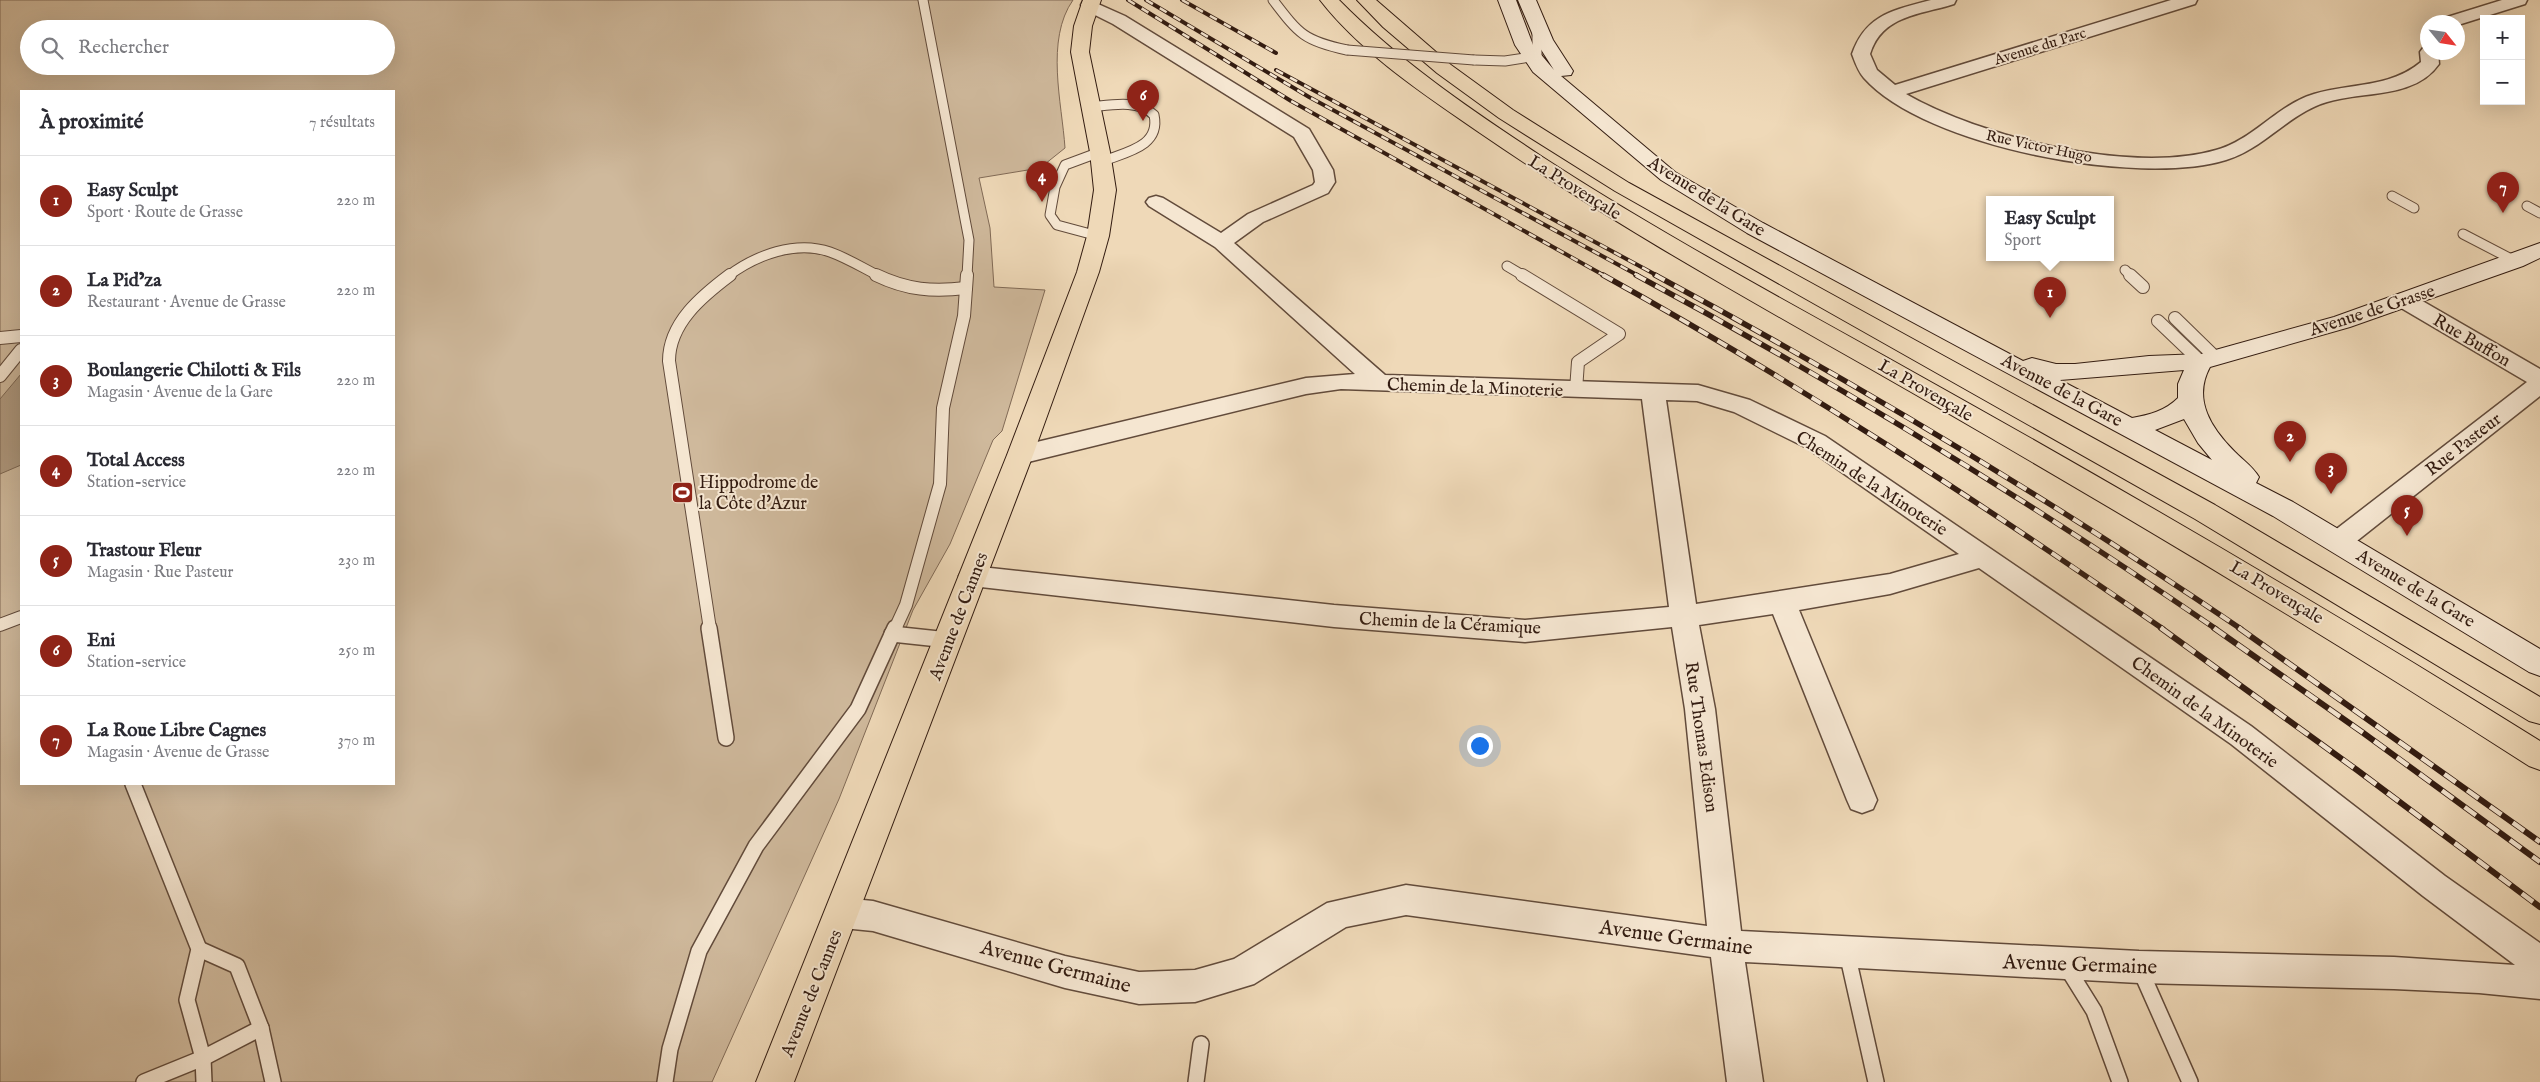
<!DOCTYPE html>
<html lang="fr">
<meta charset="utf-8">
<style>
body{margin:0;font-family:"IM FELL English",serif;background:#f2f2f3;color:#2b2b33}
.controls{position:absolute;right:15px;top:15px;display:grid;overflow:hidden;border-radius:0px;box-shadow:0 5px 20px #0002}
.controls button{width:45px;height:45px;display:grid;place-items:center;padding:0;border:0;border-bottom:1px solid #e1e1e2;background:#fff;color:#2b2b33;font:25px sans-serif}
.compass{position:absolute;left:2420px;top:15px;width:45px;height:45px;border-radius:50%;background:#fff;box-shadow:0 5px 20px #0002;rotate:120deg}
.you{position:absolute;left:1479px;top:745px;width:18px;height:18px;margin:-12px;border:4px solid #fff;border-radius:50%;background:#1a73e8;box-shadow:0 0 0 8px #1a73e833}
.badge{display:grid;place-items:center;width:32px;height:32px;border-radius:50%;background:#8f2418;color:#fff;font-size:16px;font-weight:700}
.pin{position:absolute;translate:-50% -41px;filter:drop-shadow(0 1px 2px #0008)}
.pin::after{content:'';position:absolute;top:26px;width:18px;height:15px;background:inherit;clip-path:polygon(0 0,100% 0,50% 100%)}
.popup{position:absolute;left:1986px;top:196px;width:128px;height:65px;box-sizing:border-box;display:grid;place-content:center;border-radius:0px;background:#fff;filter:drop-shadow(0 1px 4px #0005);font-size:16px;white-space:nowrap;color:#7c7c81}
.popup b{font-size:19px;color:#2b2b33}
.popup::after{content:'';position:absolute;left:50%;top:100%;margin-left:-10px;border:10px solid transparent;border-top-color:#fff}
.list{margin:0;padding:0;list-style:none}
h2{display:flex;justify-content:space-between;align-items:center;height:65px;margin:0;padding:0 20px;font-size:21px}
h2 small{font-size:16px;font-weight:400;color:#7c7c81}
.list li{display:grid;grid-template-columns:32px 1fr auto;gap:15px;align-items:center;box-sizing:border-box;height:90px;padding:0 20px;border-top:1px solid #e1e1e2}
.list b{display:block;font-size:19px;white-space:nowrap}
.list p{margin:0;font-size:16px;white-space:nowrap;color:#7c7c81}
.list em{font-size:16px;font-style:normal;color:#7c7c81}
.icon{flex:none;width:28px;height:28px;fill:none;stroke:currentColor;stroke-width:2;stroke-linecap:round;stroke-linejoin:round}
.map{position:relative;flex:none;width:2540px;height:1082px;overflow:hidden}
.search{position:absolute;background:#fff;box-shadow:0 5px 20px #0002;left:20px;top:20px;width:375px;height:55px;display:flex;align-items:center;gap:12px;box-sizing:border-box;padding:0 18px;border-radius:28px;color:#7c7c81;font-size:19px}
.panel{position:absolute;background:#fff;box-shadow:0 5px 20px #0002;left:20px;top:90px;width:375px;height:695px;border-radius:0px}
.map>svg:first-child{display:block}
.green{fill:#cfb99c;stroke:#816a56;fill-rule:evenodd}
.water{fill:#af997f;stroke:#7d6753}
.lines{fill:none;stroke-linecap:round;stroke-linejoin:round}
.lane-far2-casing{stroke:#624b3b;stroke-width:11}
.lane-far1-casing{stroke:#624b3b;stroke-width:14}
.lane-casing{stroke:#624b3b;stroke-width:18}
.street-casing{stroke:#624b3b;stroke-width:3}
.secondary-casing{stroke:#331c11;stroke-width:2}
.primary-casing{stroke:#331c11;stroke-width:2}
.highway-casing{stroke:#331c11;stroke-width:2}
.lane-far2{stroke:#f5e6d1;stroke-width:9}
.lane-far1{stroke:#f5e6d1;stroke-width:12}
.lane{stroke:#f5e6d1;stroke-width:15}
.street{fill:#f5e6d1;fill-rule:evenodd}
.secondary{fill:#f5e6d1;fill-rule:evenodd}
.primary{fill:#efd9b8;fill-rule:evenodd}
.highway{fill:#efd9b8;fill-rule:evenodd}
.rail-far2-casing{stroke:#331c11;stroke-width:4}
.rail-far1-casing{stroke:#331c11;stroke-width:5.5}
.rail-casing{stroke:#331c11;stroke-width:6}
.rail-far2{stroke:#f5e6d1;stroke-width:2.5;stroke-dasharray:8;stroke-linecap:butt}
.rail-far1{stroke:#f5e6d1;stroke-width:4;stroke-dasharray:11;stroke-linecap:butt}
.rail{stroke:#f5e6d1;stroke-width:4.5;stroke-dasharray:14;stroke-linecap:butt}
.lane-bridge-casing{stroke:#624b3b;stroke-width:11;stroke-linecap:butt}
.lane-bridge{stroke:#f5e6d1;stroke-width:9}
.labels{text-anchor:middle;stroke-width:4;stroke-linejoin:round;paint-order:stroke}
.far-street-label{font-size:15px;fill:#331c11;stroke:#f5e6d1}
.street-label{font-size:18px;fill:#331c11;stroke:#f5e6d1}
.poi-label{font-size:18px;fill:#331c11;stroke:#f5e6d1;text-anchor:start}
.near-street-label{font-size:21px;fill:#331c11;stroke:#f5e6d1}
</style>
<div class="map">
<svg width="2540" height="1082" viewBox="0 0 2540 1082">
<rect width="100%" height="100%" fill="#efd9b8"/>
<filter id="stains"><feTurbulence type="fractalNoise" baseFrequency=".004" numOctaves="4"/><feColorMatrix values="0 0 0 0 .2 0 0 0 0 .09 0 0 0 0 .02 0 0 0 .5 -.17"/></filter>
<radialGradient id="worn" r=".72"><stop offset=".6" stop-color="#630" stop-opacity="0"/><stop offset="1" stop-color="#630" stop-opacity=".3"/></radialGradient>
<path class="green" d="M 0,0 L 1073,0 C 1045,40 1062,103 1065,148 L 1040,168 L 979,178 L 990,228 L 994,287 L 1045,290 L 1002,431 L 993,440 L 950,544 L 913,610 L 839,799 L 712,1082 L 0,1082 ZM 29,29 L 386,29 L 386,66 L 29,66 ZM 21,91 L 394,91 L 394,784 L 21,784 Z"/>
<polygon class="water" points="21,374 21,465 0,474 0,399"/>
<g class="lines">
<defs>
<g id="lane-far2">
<polyline points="923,0 969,240 967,276"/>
<path d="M 1273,0 C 1299,34 1304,41 1347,50"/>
<polyline points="1474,60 1505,61 1537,56 1537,28"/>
<path d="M 1091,107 C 1111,105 1138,99 1154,115 C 1161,147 1125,152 1101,162"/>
<polyline points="2392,196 2414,208"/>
<polyline points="2527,206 2540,213"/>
<polyline points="2463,234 2515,261"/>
<polyline points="1098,236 1057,225 1050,215 1055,187 1065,165 1100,152"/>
<polyline points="1507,266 1524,276"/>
<polyline points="2125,270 2131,276"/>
<path d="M 728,276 C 756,255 796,240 830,252 C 847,258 863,268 879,276"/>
</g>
<g id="lane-far1">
<path d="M 876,275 C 907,290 933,292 966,288"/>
<polyline points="1522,275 1619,334 1578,362 1576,390"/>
<polyline points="2130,275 2143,287"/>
<polyline points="2175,318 2215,357"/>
<polyline points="2158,321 2201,362"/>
<polyline points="0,338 21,336"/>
<polyline points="0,376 21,350"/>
<polyline points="0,625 21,617"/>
<path d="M 710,629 L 669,361 C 669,323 702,296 730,275"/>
<polyline points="895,629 906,605 940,484 943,408 964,316 967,275"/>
</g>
<g id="lane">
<polyline points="709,628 726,738"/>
<polyline points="892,634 948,640"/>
<polyline points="133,784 199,949 187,1000 203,1058 204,1082"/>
<polyline points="199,949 237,966 261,1028 273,1082"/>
<polyline points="1847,953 1876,1082"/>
<polyline points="2066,966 2094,1011 2120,1082"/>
<polyline points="2139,967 2190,1082"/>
<polyline points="144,1082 203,1058 261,1028"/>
<polyline points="665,1082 670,1049 699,951 756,846 858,709 895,628"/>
<polyline points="1196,1082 1201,1044"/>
</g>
<g id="street">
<path d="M 1089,0 L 1125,16 L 1309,129 L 1333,170 L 1335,182 L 1328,193 L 1263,222 L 1234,243 L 1385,375 L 1698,385 L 1750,400 L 1825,436 L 2251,726 L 2445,876 L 2540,943 L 2540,999 L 2479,993 L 2394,989 L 2139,983 L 1745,962 L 1763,1082 L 1727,1082 L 1711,957 L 1406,915 L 1346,927 L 1254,984 L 1195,1002 L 1139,1004 L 1065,988 L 873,931 L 843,928 L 831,924 L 827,913 L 831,902 L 843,898 L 873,901 L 1065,956 L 1139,972 L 1195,970 L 1234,959 L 1327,903 L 1406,885 L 1707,926 L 1685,709 L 1672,627 L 1525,642 L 1334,627 L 972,586 L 963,583 L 959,576 L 963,569 L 972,566 L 1334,605 L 1525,620 L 1669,607 L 1642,399 L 1341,389 L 1306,394 L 1020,464 L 1011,461 L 1008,455 L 1011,449 L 1020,446 L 1306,378 L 1355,374 L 1215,247 L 1149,206 L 1146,202 L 1149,198 L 1156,196 L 1163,198 L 1221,233 L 1248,214 L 1313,185 L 1315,182 L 1313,170 L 1294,137 L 1113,24 L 1083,9 L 1081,5 L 1083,1 ZM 1666,400 L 1697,401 L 1734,412 L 1807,448 L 1959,554 L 1890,574 L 1696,604 ZM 1979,568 L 2231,744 L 2423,896 L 2515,965 L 2394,957 L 2139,951 L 1741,931 L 1715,709 L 1699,625 L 1773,614 L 1847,800 L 1851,809 L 1862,813 L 1873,809 L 1877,800 L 1799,610 L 1890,594 Z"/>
<path d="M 1931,0 L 1956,0 L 1954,4 C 1920,15 1882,15 1870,54 L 1877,70 L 1895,85 L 2171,0 L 2197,0 L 2195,4 L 1906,94 C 1981,137 2131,175 2216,150 C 2253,140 2277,105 2314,94 C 2350,83 2390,88 2421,62 L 2420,52 L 2423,48 L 2428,47 L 2428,52 L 2438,52 L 2439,64 C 2415,99 2363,91 2327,102 C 2289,113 2264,149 2226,160 C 2139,187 1925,147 1864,78 C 1858,71 1855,62 1852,54 C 1866,14 1894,10 1931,0 Z"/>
<polygon points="2502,0 2527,0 2525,4 2458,25 2458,22 2441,22 2444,18"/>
<polygon points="2404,293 2412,295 2540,369 2540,396 2348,548 2339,551 2330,548 2326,541 2330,534 2527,382 2396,305 2393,300 2396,295"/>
</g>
<path id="secondary" d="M 1498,0 L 1516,0 L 1533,45 L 1554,70 L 1535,40 L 1518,0 L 1536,0 L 1553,40 L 1573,71 L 1571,75 L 1561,76 L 1675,172 L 1763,223 L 2023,361 L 2032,358 L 2056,364 L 2075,364 L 2149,356 L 2201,354 L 2334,317 L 2540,243 L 2540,258 L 2523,266 L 2350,327 L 2210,367 C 2192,400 2212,429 2235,452 C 2243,460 2253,467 2259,477 L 2256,483 L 2293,502 L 2540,649 L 2540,676 L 2529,672 L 2273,516 L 1747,233 L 1661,180 L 1533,72 L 1515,45 ZM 2184,370 L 2178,384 L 2178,398 C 2165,411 2149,415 2132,418 L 2060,380 ZM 2184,419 L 2198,443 L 2212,460 L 2155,430 Z"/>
<polygon id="primary" points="1083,0 1101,0 1092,26 1089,52 1110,152 1116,190 1109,236 1099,272 1033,455 794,1082 756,1082 1007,455 1077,272 1087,236 1094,190 1090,152 1071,52 1074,26"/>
<g id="highway">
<path d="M 1320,0 L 1339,0 C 1399,61 1470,109 1541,156 C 1656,231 1777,296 1897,363 C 2114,484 2329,609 2540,741 L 2540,770 L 2529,766 C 2313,627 2092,495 1869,368 C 1737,293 1605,219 1480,133 C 1425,95 1362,54 1320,0 Z"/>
<polygon points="1357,0 1376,0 1451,65 1513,110 1629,183 2215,505 2540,697 2540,724 2529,721 2195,519 1615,191 1499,118 1437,73 1383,27"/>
</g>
</defs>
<use href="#lane-far2" class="lane-far2-casing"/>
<use href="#lane-far1" class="lane-far1-casing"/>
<use href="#lane" class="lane-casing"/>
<use href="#street" class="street-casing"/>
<use href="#secondary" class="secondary-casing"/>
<use href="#primary" class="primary-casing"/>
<use href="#highway" class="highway-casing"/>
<use href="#lane-far2" class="lane-far2"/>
<use href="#lane-far1" class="lane-far1"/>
<use href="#lane" class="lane"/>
<use href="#street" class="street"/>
<use href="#secondary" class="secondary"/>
<use href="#primary" class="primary"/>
<use href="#highway" class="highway"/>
<defs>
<g id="rail-far2">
<polyline points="1128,0 1291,101 1605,276"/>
<polyline points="1146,0 1309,97 1639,276"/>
<polyline points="1182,0 1276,53"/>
<polyline points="1276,70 1658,276"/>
</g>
<g id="rail-far1">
<path d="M 1603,275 C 1796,382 1981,503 2163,629"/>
<path d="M 1636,275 C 1836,382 2029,501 2216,629"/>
<path d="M 1655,275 C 1856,383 2053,501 2241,629"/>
</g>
<g id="rail">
<polyline points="2161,628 2357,770 2540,907"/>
<polyline points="2214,628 2362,732 2540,862"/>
<polyline points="2239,628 2540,842"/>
</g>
</defs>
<use href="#rail-far2" class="rail-far2-casing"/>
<use href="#rail-far1" class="rail-far1-casing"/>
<use href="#rail" class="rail-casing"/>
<use href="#rail-far2" class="rail-far2"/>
<use href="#rail-far1" class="rail-far1"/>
<use href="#rail" class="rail"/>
<defs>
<polyline id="lane-bridge" points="1347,50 1474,60"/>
</defs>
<use href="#lane-bridge" class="lane-bridge-casing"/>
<use href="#lane-bridge" class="lane-bridge"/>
</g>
<defs>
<symbol id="stadium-square" viewBox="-11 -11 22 22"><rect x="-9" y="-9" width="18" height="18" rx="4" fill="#8f2418" stroke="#f5e6d1"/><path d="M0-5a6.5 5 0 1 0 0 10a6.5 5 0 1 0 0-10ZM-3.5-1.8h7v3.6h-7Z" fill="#fff"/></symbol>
</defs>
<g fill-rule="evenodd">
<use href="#stadium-square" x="670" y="480" width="25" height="25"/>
</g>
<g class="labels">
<g class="far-street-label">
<text transform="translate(2040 46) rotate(-17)" y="5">Avenue du Parc</text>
<text transform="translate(2039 146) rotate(12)" y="5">Rue Victor Hugo</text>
</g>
<g class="street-label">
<text transform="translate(1575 187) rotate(32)" y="6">La Provençale</text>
<text transform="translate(1707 196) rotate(32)" y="6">Avenue de la Gare</text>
<text transform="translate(2372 310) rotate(-18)" y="6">Avenue de Grasse</text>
<text transform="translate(2472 340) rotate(30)" y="6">Rue Buffon</text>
<text transform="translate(1475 387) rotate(2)" y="6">Chemin de la Minoterie</text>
<text transform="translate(1926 390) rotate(30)" y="6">La Provençale</text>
<text transform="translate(2062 390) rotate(28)" y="6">Avenue de la Gare</text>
<text transform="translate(2463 444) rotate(-38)" y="6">Rue Pasteur</text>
<text transform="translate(1872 483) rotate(33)" y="6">Chemin de la Minoterie</text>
<text transform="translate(2416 588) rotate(31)" y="6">Avenue de la Gare</text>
<text transform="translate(2277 592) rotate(31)" y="6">La Provençale</text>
<text transform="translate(958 616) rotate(-69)" y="6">Avenue de Cannes</text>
<text transform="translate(1450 623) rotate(3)" y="6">Chemin de la Céramique</text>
<text transform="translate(2205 712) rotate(36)" y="6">Chemin de la Minoterie</text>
<text transform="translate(1702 737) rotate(82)" y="6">Rue Thomas Edison</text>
<text transform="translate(811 993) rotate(-68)" y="6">Avenue de Cannes</text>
</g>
<g class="poi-label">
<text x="699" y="488">Hippodrome de<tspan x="699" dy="21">la Côte d'Azur</tspan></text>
</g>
<g class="near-street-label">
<text transform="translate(1676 937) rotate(8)" y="7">Avenue Germaine</text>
<text transform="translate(2080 964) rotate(2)" y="7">Avenue Germaine</text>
<text transform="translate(1056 966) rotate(15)" y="7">Avenue Germaine</text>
</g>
</g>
<rect width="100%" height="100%" filter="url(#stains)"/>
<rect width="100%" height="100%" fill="url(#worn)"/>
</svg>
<div class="controls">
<button>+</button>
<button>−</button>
</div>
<svg class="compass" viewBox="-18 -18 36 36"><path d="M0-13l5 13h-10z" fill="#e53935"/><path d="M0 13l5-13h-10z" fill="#7c7c81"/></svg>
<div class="you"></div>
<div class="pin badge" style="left:2050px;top:318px">1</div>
<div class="popup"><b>Easy Sculpt</b>Sport</div>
<div class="pin badge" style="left:2290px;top:462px">2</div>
<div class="pin badge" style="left:2331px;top:494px">3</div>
<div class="pin badge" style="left:1042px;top:202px">4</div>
<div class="pin badge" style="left:2407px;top:536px">5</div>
<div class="pin badge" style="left:1143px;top:121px">6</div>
<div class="pin badge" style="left:2503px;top:213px">7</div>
<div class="search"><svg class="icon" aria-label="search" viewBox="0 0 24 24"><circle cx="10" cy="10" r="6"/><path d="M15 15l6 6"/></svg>Rechercher</div>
<section class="panel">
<h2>À proximité<small>7 résultats</small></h2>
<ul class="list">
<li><span class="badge">1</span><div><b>Easy Sculpt</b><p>Sport · Route de Grasse</p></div><em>220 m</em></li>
<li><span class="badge">2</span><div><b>La Pid’za</b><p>Restaurant · Avenue de Grasse</p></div><em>220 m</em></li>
<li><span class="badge">3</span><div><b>Boulangerie Chilotti &amp; Fils</b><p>Magasin · Avenue de la Gare</p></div><em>220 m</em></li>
<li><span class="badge">4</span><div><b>Total Access</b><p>Station-service</p></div><em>220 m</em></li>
<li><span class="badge">5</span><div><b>Trastour Fleur</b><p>Magasin · Rue Pasteur</p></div><em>230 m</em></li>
<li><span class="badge">6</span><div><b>Eni</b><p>Station-service</p></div><em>250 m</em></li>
<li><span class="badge">7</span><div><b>La Roue Libre Cagnes</b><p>Magasin · Avenue de Grasse</p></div><em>370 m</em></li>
</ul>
</section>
</div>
